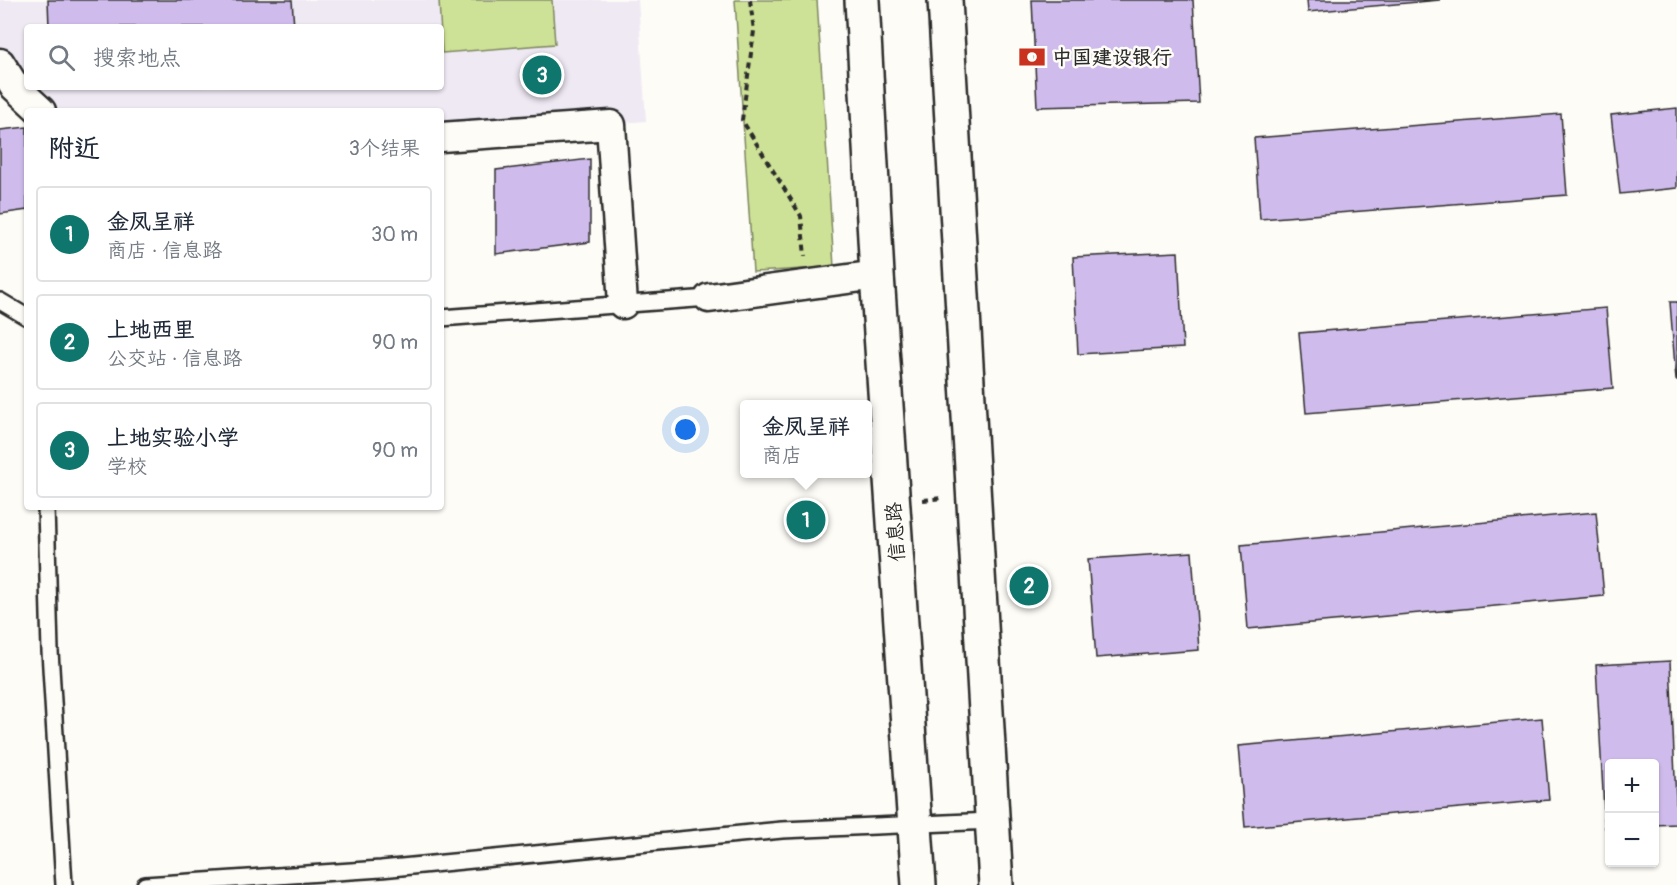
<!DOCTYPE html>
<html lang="zh">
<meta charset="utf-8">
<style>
body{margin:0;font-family:Pangolin,"LXGW WenKai TC",sans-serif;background:#f6f6f7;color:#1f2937}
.controls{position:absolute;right:18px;bottom:18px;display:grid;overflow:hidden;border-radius:6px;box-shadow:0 2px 4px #0004}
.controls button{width:54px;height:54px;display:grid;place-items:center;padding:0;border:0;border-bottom:2px solid #e0e1e3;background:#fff;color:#1f2937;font:30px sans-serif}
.you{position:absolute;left:686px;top:430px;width:21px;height:21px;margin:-15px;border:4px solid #fff;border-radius:50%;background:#1a73e8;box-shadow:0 0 0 9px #1a73e833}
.badge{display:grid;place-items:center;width:39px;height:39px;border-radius:50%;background:#0f766e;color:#fff;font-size:20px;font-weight:700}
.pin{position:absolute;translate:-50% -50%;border:3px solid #fff;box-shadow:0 2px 6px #0006}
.popup{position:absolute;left:740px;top:400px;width:132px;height:78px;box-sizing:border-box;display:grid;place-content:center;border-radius:6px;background:#fff;filter:drop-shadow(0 2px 4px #0005);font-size:20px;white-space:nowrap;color:#747a83}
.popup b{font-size:22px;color:#1f2937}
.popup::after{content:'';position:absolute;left:50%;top:100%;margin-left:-12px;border:12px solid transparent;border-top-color:#fff}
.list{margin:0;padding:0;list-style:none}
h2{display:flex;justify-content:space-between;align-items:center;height:78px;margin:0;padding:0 24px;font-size:26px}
h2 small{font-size:20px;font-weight:400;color:#747a83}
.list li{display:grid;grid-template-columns:39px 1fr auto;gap:18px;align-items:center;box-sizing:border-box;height:96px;margin:0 12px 12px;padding:0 12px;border:2px solid #e0e1e3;border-radius:6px}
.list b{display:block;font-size:22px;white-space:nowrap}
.list p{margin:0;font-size:20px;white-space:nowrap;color:#747a83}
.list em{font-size:20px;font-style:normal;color:#747a83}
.icon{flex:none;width:33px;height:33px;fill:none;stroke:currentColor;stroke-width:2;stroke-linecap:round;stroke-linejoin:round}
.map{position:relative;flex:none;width:1677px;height:885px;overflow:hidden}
.search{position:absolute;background:#fff;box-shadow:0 2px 4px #0004;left:24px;top:24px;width:420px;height:66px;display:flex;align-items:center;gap:15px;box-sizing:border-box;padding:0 21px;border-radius:6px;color:#747a83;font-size:22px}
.panel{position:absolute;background:#fff;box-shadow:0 2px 4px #0004;left:24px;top:108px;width:420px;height:402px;border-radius:6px}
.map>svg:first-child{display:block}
.built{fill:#efe9f4;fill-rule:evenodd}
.green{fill:#cee297;stroke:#7c8661;stroke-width:1.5}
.building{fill:#cfbcec;stroke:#2b2b2b;stroke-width:1.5}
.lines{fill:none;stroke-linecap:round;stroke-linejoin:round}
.lane-casing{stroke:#2b2b2b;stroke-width:20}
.street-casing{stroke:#2b2b2b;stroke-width:33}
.secondary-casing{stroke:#2b2b2b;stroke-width:38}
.path{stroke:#2b2b2b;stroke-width:4;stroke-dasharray:6 4.5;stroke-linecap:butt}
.lane{stroke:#fdfcf7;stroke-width:15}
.street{stroke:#fdfcf7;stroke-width:28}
.secondary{stroke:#fdfcf7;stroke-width:33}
.labels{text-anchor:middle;stroke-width:5;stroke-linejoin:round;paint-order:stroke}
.poi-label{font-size:20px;font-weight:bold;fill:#2b2b2b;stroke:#fdfcf7;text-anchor:start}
.street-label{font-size:20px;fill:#2b2b2b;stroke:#fdfcf7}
</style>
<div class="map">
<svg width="1677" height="885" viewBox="0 0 1677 885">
<rect width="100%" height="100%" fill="#fdfcf7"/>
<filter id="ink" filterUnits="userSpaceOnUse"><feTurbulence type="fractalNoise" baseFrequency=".0167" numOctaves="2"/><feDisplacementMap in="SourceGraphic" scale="12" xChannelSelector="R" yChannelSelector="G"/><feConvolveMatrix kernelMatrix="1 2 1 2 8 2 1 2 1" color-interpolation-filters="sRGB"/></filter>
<g filter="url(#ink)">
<path class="built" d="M 0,0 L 638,0 L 646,121 L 441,137 L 441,111 L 41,111 L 0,64 ZM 27,27 L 441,27 L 441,87 L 27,87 Z"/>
<g class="green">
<polygon points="439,0 552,0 555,44 442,53"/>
<polygon points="735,0 817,0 834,267 753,272"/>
</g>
<g class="building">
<polygon points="48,0 292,0 294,27 49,27"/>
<polygon points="1032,0 1193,0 1199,103 1037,107"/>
<polygon points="1307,0 1440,0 1308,12"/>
<polygon points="1677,108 1677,188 1620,194 1611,115"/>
<polygon points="1561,114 1567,195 1260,219 1254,138"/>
<polygon points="27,127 27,210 0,214 0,130"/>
<polygon points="590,159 590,242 496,254 496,170"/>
<polygon points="1178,252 1183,348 1078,354 1073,257"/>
<polygon points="1670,302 1677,302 1677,380 1676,380"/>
<polygon points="1606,308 1613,388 1306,413 1299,333"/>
<polygon points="1596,512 1604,596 1248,629 1241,545"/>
<polygon points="1192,552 1199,650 1096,658 1088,559"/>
<polygon points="1670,661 1677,824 1654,825 1654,764 1610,764 1610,828 1605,828 1596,665"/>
<polygon points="1542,718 1549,800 1245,827 1238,746"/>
</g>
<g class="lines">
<defs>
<g id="lane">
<polyline points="0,301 27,317"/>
<polyline points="441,318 709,298"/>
<polyline points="46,507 50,651 64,885"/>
<polyline points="145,885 381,869 782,830 992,821"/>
</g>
<g id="street">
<polyline points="0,63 15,87 41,111"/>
<polyline points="441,137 611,125 623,304"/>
<polyline points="709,298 877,275"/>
</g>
<g id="secondary">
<polyline points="862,0 877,275 919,885"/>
<polyline points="945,0 996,885"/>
</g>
</defs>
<use href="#lane" class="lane-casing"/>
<use href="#street" class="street-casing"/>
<use href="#secondary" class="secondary-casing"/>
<g class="path">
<polyline points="750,0 754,31 742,120 801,216 805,256"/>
<polyline points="923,500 943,498"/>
</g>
<use href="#lane" class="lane"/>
<use href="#street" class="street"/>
<use href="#secondary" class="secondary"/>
</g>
</g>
<defs>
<symbol id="bank-bare" viewBox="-9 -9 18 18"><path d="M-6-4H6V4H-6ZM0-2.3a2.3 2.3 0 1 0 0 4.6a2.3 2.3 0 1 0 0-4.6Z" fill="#c8321e" stroke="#fdfcf7" stroke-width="2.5" paint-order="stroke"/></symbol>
</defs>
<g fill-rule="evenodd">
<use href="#bank-bare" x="1013" y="38" width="38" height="38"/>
</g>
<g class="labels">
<g class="poi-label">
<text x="1052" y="64">中国建设银行</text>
</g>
<g class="street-label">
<text transform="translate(895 532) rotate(-94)" y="7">信息路</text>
</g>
</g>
</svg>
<div class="controls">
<button>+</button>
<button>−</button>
</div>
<div class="you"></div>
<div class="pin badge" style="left:806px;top:520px">1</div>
<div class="popup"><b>金凤呈祥</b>商店</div>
<div class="pin badge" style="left:1029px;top:586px">2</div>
<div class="pin badge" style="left:542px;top:75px">3</div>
<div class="search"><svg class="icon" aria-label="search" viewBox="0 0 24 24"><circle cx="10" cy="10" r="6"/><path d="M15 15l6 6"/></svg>搜索地点</div>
<section class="panel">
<h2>附近<small>3个结果</small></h2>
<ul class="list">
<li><span class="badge">1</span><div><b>金凤呈祥</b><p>商店 · 信息路</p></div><em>30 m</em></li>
<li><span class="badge">2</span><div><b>上地西里</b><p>公交站 · 信息路</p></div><em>90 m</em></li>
<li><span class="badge">3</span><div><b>上地实验小学</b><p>学校</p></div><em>90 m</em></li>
</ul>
</section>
</div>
